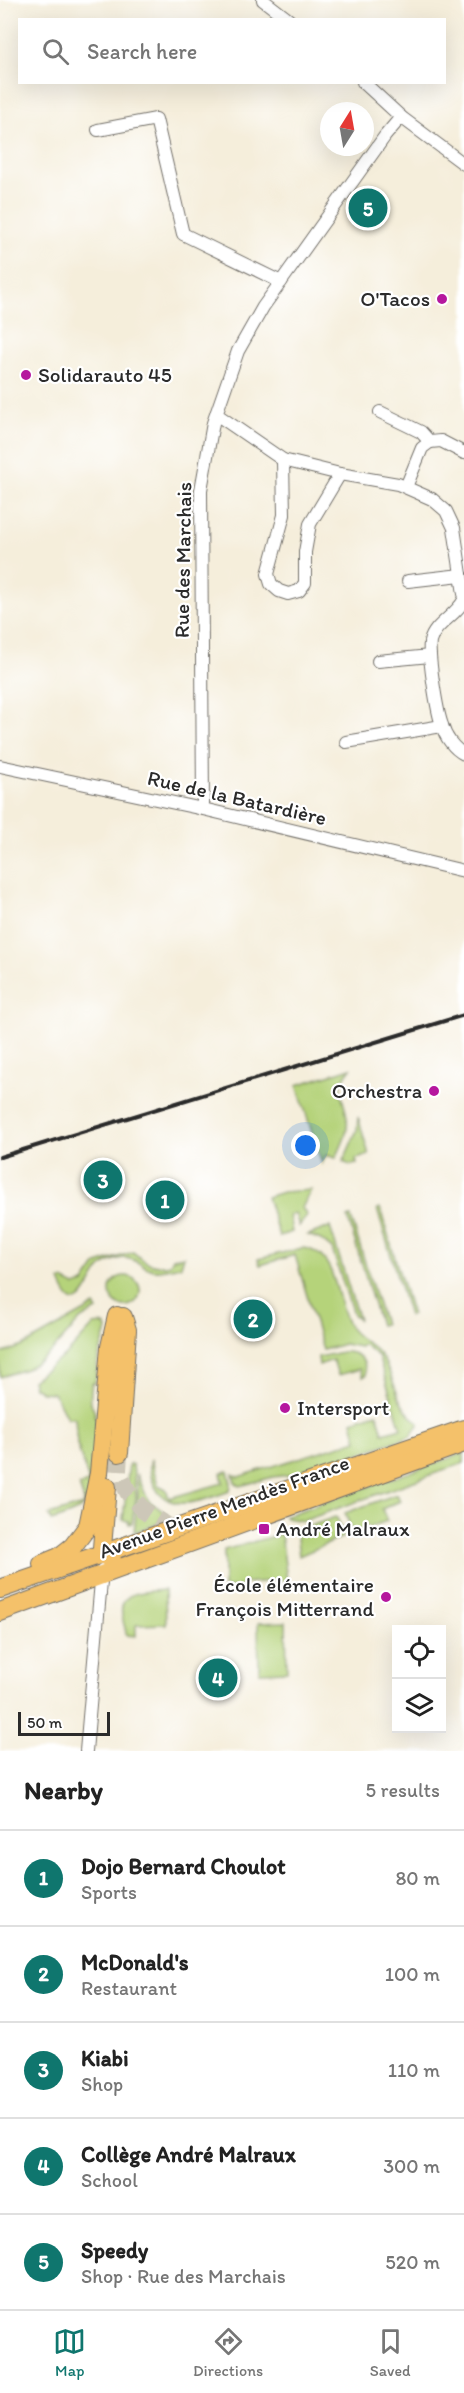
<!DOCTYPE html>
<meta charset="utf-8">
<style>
body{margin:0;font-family:Itim,sans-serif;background:#f6f6f6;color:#222}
.controls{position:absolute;right:18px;bottom:18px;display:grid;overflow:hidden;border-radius:0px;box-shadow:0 6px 24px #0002}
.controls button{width:54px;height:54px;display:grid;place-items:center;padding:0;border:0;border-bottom:2px solid #e0e0e0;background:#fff;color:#222;font:30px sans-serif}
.compass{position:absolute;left:320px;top:102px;width:54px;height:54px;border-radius:50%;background:#fff;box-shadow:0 6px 24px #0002;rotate:11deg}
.scale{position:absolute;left:18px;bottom:15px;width:92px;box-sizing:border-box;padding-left:6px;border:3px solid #2b2b2b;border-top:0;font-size:16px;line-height:21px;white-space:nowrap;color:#2b2b2b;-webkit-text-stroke:4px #fff;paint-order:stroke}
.you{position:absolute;left:306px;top:1146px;width:21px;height:21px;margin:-15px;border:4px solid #fff;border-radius:50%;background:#1a73e8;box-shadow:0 0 0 9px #1a73e833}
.badge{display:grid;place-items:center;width:39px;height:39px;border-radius:50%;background:#0f766e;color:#fff;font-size:20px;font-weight:700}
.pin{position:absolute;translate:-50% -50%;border:3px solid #fff;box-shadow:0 2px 6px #0006}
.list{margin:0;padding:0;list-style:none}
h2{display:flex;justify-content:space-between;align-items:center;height:78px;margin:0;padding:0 24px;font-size:26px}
h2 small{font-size:20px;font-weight:400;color:#767676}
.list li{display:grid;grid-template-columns:39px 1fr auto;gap:18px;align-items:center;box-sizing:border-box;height:96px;padding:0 24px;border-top:2px solid #e0e0e0}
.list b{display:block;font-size:22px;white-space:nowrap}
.list p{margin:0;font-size:20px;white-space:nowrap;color:#767676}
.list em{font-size:20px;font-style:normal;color:#767676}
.icon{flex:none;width:33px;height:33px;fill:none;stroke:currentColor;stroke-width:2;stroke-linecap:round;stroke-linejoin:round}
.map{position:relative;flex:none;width:464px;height:1751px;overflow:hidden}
.search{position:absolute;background:#fff;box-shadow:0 6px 24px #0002;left:18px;right:18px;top:18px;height:66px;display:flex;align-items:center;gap:15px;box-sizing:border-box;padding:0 21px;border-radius:0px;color:#767676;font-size:22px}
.sheet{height:558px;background:#fff}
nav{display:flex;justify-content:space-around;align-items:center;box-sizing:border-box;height:84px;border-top:2px solid #e0e0e0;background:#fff;font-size:16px;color:#767676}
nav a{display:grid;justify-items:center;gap:3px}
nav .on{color:#0f766e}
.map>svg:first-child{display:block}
.green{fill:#b5d37a;stroke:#707f52;stroke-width:1.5}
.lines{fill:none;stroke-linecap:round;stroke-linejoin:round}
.primary-tunnel{stroke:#cdc7b8;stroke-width:18;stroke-dasharray:18 9;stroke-linecap:butt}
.minor-casing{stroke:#726f69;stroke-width:14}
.primary-casing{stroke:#726f69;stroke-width:20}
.minor{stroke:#fff;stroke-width:12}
.primary{stroke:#f4c16a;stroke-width:18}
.rail{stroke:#2b2b2b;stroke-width:4}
.poi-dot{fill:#b5179e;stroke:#fff;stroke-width:2}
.labels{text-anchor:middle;stroke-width:4.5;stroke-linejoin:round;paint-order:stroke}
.poi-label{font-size:21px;fill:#2b2b2b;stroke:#fff;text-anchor:end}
.street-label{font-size:21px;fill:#2b2b2b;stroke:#fff}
</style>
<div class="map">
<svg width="464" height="1751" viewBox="0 0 464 1751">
<rect width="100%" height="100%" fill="#fff"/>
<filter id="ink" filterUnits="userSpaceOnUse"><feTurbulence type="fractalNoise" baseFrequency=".0167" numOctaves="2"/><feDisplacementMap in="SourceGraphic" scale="12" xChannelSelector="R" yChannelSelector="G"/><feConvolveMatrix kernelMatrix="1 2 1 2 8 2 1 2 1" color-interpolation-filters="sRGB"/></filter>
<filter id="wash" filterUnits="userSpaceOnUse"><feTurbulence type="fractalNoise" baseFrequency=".008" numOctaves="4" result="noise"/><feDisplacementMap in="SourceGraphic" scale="24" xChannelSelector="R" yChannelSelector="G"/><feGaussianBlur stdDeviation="1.35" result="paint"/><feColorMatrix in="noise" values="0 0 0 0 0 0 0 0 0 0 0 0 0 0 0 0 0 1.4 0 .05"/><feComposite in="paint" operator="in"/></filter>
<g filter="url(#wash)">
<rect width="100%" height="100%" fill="#f5eedb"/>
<g class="green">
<path d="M 351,1068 C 333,1091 343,1093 347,1117 C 349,1132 342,1145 336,1158 L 326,1155 L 322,1164 L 297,1085 Z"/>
<polygon points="358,1117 369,1155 356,1159 357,1164 350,1165 343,1162 357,1130"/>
<polygon points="311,1190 302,1208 307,1216 299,1226 295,1213 289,1215 292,1232 279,1236 267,1197 283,1192"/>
<polygon points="380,1208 412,1315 409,1316 377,1209"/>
<polygon points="351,1217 384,1324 380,1325 348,1218"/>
<polygon points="330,1227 359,1320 353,1314 332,1249 321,1240 308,1235"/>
<path d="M 302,1248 C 338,1251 335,1299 348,1325 C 355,1339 373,1343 381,1356 C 397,1379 393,1403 419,1423 L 411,1436 L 298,1474 L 273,1477 L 240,1486 L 235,1482 L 233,1474 L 238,1477 L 357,1440 L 352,1421 L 377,1413 L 383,1433 L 401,1428 L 378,1356 L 363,1344 L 360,1347 L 344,1344 L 323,1350 L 295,1255 L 260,1265 L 258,1259 Z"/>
<path d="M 133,1252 C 146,1263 153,1267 170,1264 L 173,1258 L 184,1256 L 181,1266 C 173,1267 162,1271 154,1270 C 143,1268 135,1257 123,1258 C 116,1259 108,1262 102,1267 C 89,1279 78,1328 60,1281 L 63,1280 L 75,1286 L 84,1283 L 97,1264 Z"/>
<circle cx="125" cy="1291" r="15"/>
<polygon points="94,1306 97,1310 81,1319 53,1350 41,1360 26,1369 0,1377 0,1354 23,1346"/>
<path d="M 101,1324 L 106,1326 L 107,1330 L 98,1359 L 95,1383 L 92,1383 C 91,1390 89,1399 92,1406 C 93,1409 95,1411 95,1414 C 99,1440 102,1495 77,1511 C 70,1515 60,1518 51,1521 L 49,1515 L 83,1505 L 84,1501 L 79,1486 L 89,1482 L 77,1444 L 75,1418 L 67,1418 L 54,1393 L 42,1392 L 34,1387 L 32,1380 L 68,1353 L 94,1325 Z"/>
<path d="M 342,1352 C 358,1351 366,1359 366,1375 L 363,1377 L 360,1369 L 338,1375 L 333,1360 L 319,1365 L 318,1357 Z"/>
<polygon points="464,1453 464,1463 303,1521 286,1518 285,1516"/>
<path d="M 151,1460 L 158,1485 L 166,1489 L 169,1498 L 223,1483 L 221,1473 L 228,1471 L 231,1483 L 230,1491 C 205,1500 166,1517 153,1482 C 150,1475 149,1465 151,1460 Z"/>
<polygon points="129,1464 133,1465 136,1497 132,1523 129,1524 128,1521 123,1520"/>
<polygon points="137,1474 148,1500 168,1515 164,1522 134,1532 138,1496"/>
<polygon points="397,1494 400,1501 382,1509 387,1521 370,1527 364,1525 362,1530 353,1534 345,1513"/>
<polygon points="335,1517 337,1518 345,1536 299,1556 296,1531"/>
<polygon points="281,1534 287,1580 245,1583 239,1587 224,1588 224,1550"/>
<path d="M 165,1590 L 166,1624 L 136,1625 L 136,1636 L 126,1635 C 126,1629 123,1623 122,1616 C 118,1589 146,1592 165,1590 Z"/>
<polygon points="286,1622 287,1671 259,1672 258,1623"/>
</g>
</g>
<g filter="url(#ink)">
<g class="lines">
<polyline class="primary-tunnel" points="119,1453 118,1471 128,1492 143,1510 170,1528 184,1528"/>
<defs>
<g id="minor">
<polyline points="263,0 289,20"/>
<polyline points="363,82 401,117 464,164"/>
<polyline points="98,130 156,119 183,234 281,282"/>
<polyline points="380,412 421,432 430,442 441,441 464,453"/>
<polyline points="216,414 283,460 340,474 398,484 432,499 446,511 454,528 464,594"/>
<polyline points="283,460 284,515 268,574 271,584 279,591 288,594 299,591 305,583 305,552 310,524 340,474"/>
<polyline points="406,487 422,448 430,442"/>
<polyline points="408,581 461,575"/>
<path d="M 464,600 C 456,616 434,624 430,642 C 428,656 437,712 442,725 C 445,737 454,749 464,754"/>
<polyline points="378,661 430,656"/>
<polyline points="346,742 442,726"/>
<polyline points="0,766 203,809 464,871"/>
<polyline points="203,809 201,490 213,423 238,351 263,307 385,136 401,117"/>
<polyline points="86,1751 102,1570"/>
</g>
<g id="primary">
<polyline points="119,1453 127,1330 123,1317"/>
<polyline points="107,1487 102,1548 104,1555 112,1560"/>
<polyline points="42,1564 59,1557 73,1546 88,1526 99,1473 110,1347 117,1316"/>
<polyline points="0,1589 464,1429"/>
<polyline points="0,1612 464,1443"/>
</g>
</defs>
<use href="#minor" class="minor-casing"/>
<use href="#primary" class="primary-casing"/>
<use href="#minor" class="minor"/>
<use href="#primary" class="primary"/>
<polyline class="rail" points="0,1157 464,1015"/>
</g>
</g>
<g class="poi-dot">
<circle cx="442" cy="299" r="6"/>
<circle cx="26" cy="375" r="6"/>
<circle cx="434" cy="1091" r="6"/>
<circle cx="285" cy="1408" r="6"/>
<rect x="258" y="1523" width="12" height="12" rx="3"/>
<circle cx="386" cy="1597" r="6"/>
</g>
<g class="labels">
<g class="poi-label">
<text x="430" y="306">O'Tacos</text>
<text x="38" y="382" text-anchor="start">Solidarauto 45</text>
<text x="422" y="1098">Orchestra</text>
<text x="297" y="1415" text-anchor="start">Intersport</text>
<text x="276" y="1536" text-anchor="start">André Malraux</text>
<text x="374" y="1592">École élémentaire<tspan x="374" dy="24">François Mitterrand</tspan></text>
</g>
<g class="street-label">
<text transform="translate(183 560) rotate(-89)" y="7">Rue des Marchais</text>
<text transform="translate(237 798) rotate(13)" y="7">Rue de la Batardière</text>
<text transform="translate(224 1507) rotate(-20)" y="7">Avenue Pierre Mendès France</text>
</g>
</g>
</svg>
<div class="controls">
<button><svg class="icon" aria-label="locate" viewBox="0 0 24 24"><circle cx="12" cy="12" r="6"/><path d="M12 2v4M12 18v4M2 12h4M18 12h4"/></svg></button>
<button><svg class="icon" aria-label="layers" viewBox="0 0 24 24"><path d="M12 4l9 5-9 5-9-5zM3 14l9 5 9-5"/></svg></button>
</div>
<svg class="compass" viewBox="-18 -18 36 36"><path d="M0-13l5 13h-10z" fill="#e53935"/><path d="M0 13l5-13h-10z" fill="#767676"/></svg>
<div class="scale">50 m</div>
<div class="you"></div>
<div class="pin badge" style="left:165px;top:1200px">1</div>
<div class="pin badge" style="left:253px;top:1319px">2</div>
<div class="pin badge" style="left:103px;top:1180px">3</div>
<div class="pin badge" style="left:218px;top:1678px">4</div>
<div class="pin badge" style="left:368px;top:208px">5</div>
<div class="search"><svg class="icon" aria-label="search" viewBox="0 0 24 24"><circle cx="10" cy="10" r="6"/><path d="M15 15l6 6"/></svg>Search here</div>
</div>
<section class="sheet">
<h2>Nearby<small>5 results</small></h2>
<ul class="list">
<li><span class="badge">1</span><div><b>Dojo Bernard Choulot</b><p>Sports</p></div><em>80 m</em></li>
<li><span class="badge">2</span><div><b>McDonald's</b><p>Restaurant</p></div><em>100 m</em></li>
<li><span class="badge">3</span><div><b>Kiabi</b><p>Shop</p></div><em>110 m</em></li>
<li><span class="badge">4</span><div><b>Collège André Malraux</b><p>School</p></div><em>300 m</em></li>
<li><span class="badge">5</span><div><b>Speedy</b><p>Shop · Rue des Marchais</p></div><em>520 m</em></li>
</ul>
</section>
<nav>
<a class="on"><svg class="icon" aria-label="map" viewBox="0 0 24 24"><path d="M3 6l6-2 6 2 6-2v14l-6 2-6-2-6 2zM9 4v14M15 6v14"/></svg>Map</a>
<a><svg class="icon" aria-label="directions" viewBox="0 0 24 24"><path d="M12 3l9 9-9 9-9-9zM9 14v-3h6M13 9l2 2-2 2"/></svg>Directions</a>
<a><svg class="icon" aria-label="saved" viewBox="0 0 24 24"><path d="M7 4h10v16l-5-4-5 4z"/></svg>Saved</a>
</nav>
